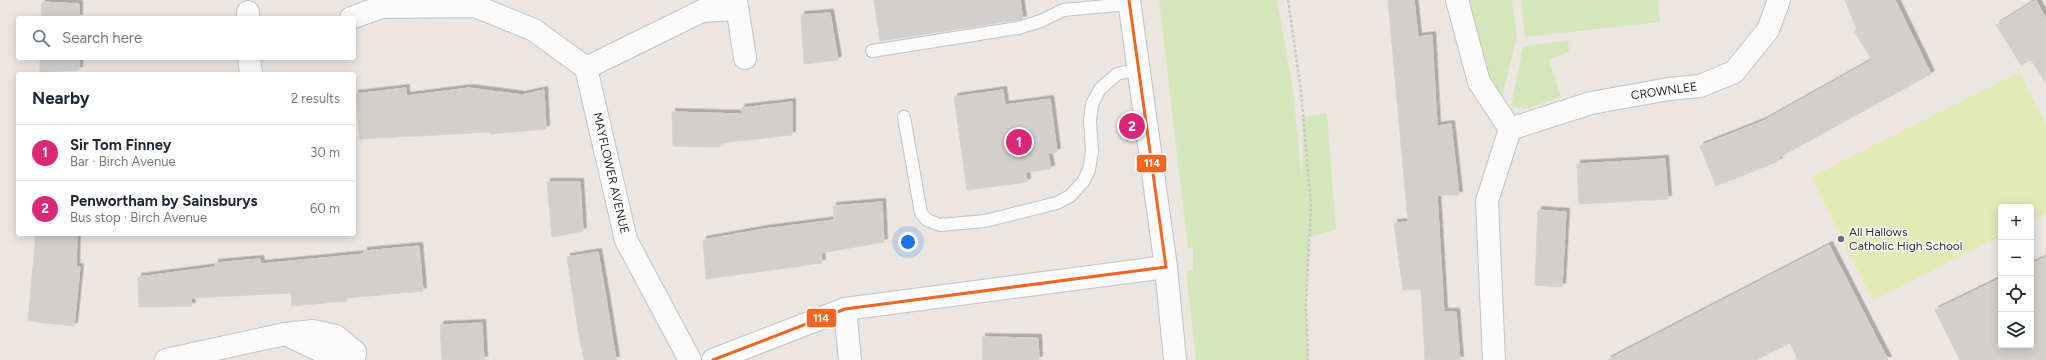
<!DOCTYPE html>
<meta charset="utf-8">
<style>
body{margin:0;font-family:Figtree,sans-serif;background:#f6f6f7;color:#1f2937}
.controls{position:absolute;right:12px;bottom:12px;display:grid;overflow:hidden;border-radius:4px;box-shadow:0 2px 10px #0003}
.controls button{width:36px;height:36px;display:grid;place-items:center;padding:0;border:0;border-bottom:1px solid #e0e1e3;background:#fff;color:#1f2937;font:20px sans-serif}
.you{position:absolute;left:908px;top:242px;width:14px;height:14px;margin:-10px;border:3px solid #fff;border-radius:50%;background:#1a73e8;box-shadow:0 0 0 6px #1a73e833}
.badge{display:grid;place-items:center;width:26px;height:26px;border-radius:50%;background:#db2777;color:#fff;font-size:13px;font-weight:700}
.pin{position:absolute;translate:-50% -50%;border:2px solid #fff;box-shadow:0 1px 4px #0006}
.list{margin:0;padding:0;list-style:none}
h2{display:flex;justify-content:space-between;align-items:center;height:52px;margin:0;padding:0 16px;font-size:17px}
h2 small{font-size:13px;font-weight:400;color:#747a83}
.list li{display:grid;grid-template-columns:26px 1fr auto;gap:12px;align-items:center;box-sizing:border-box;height:56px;padding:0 16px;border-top:1px solid #e0e1e3}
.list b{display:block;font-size:15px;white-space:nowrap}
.list p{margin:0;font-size:13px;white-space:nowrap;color:#747a83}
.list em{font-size:13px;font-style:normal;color:#747a83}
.icon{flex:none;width:22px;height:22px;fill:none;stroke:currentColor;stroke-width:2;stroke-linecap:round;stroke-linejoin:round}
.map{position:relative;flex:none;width:2046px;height:360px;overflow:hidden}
.search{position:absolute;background:#fff;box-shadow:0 2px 10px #0003;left:16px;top:16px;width:340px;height:44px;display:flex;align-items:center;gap:10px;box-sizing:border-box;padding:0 14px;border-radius:4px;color:#747a83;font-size:15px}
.panel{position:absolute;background:#fff;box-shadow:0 2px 10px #0003;left:16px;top:72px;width:340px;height:164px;border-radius:4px}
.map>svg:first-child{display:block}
.green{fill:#d5e7ba}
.pitch{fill:#e2ebb8}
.building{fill:#d3cfcc;stroke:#d7d2ce;filter:url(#shadow)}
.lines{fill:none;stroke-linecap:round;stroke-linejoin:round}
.lane-casing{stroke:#c3c2c2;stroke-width:14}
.street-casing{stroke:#c3c2c2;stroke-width:24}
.path{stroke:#c8c7c7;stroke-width:2.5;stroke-dasharray:3 2;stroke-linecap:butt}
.lane{stroke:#fcfbfb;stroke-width:12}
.street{stroke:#fcfbfb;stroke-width:22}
.bus-1-casing{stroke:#fff;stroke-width:6}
.bus-1{stroke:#f26522;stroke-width:3}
.poi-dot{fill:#706e6c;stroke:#fff;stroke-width:1.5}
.labels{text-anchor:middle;stroke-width:3;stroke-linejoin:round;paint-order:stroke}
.street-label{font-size:12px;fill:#2d2d2d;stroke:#fff}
.poi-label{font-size:12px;fill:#2d2d2d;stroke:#fff;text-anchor:start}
.line-badge{stroke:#fff;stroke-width:1.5}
.badge-label{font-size:11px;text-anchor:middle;font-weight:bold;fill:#fff}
</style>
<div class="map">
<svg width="2046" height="360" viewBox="0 0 2046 360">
<defs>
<filter id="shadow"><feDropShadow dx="3.5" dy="-3.5" stdDeviation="0" flood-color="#0004"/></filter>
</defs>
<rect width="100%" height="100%" fill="#ece6e2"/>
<g class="green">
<polygon points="1159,0 1277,0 1293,90 1302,179 1303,117 1327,113 1336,230 1309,237 1306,304 1308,360 1196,360 1186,272 1193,270 1193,248 1188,249"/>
<polygon points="1466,0 1512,0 1517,37 1502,98 1479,58"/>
<polygon points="1521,0 1658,0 1660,22 1525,37"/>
<polygon points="1568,40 1569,52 1549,59 1561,97 1525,109 1511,106 1523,47"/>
</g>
<polygon class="pitch" points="2019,72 2046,125 2046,213 2031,221 2031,207 2001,207 2001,236 1873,301 1811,177"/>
<g class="building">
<polygon points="874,0 1020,0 1023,19 880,41"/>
<polygon points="1388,0 1414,0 1418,37 1432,35 1437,126 1451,124 1459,195 1437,195 1444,312 1456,312 1460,360 1425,360 1421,289 1403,290 1394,223 1408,222"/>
<polygon points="1845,0 1895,0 1931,74 1778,158 1779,161 1716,186 1700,146 1763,121 1872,60 1854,31 1857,30"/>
<polygon points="2036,0 2046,19 2046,83 2031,60 2021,65 1996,25"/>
<polygon points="42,2 79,4 79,18 41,18"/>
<polygon points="830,13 838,60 804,64 801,15"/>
<polygon points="40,58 79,58 79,70 40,72"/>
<polygon points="406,88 406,96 469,88 522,95 544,90 546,129 491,134 491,132 360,139 355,94"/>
<polygon points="1003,90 1005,105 1050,99 1057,152 1048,153 1051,169 1026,172 1027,182 967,190 954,97"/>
<polygon points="792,102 792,135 720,143 720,147 673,146 672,112 742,114 741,108"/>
<polygon points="1665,159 1668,199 1579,204 1577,164"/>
<polygon points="547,182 580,182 583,231 552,237"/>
<polygon points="882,202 884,242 821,253 822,263 706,279 703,240 764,229 834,220 833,206"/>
<polygon points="1538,210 1566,212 1562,287 1535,285"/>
<polygon points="36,234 77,234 76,267 80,267 74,326 28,321"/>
<polygon points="1829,245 1888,360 1798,360 1790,343 1756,360 1607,360"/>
<polygon points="419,246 423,291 347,298 347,301 292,306 291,293 191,298 192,306 139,307 138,277 215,267 215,263 260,259 261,264 364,254 364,251"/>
<polygon points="598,252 606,298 616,360 584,360 578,329 567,257"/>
<polygon points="2046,257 2046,360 1960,360 1935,310 2001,278 2001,345 2031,345 2031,264"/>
<polygon points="482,323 484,360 442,360 440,325"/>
<polygon points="982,337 1038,338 1039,360 983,360"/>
</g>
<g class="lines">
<defs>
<g id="lane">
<polyline points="872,51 1018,28 1041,21 1063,10 1129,4"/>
<polyline points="904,117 921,213 927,220 940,225 985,221 1057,203 1070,196 1083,182 1089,170 1092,151 1090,121 1092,104 1100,89 1117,74 1139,69"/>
</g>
<g id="street">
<polyline points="736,0 745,58"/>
<polyline points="1129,0 1166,267 1175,360"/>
<polyline points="1457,0 1479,82 1510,129"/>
<polyline points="248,18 248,12"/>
<polyline points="351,18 382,7 475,6 534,30 586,68 626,240 690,360"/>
<polyline points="249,58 251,74"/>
<polyline points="586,68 702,11 737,9"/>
<polyline points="845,309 850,360"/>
<polyline points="285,334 313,331 336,336 355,352 354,360"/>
<polyline points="166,360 285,334 326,353 334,360"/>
<polyline points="713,360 845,309 1166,267"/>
<polyline points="1494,360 1487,201 1510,129 1591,103 1669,89 1700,86 1734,72 1768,30 1779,0"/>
</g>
</defs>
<use href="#lane" class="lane-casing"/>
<use href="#street" class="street-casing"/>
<polyline class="path" points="1288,0 1301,91 1311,206 1306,304 1308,360"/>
<use href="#lane" class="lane"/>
<use href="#street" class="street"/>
<defs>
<g id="bus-1">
<polyline points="1129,0 1166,267"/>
<polyline points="713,360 845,309 1166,267"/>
</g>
</defs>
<use href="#bus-1" class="bus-1-casing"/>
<use href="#bus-1" class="bus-1"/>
</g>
<circle class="poi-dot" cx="1841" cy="239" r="4"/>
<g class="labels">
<g class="street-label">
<text transform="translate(1664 91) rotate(-8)" y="4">CROWNLEE</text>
<text transform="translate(611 173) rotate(77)" y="4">MAYFLOWER AVENUE</text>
</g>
<g class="poi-label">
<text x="1849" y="236">All Hallows<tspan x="1849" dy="14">Catholic High School</tspan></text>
</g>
</g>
<g class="line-badge">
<rect x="1136" y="154" width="31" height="19" rx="4" fill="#f26522"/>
<rect x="806" y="308" width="31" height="20" rx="4" fill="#f26522"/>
</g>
<g class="badge-label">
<text x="1152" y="167">114</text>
<text x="821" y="322">114</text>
</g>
</svg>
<div class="controls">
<button>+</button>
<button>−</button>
<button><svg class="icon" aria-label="locate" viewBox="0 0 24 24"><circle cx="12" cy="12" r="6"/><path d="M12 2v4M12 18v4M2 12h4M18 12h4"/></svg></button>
<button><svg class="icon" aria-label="layers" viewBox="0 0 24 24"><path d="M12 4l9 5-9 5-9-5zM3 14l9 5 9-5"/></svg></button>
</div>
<div class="you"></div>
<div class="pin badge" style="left:1019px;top:142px">1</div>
<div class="pin badge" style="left:1132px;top:126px">2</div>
<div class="search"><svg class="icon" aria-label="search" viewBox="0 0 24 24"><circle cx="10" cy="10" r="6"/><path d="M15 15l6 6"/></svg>Search here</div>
<section class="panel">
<h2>Nearby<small>2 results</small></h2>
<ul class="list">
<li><span class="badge">1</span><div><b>Sir Tom Finney</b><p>Bar · Birch Avenue</p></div><em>30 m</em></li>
<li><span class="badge">2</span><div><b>Penwortham by Sainsburys</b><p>Bus stop · Birch Avenue</p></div><em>60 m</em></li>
</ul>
</section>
</div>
